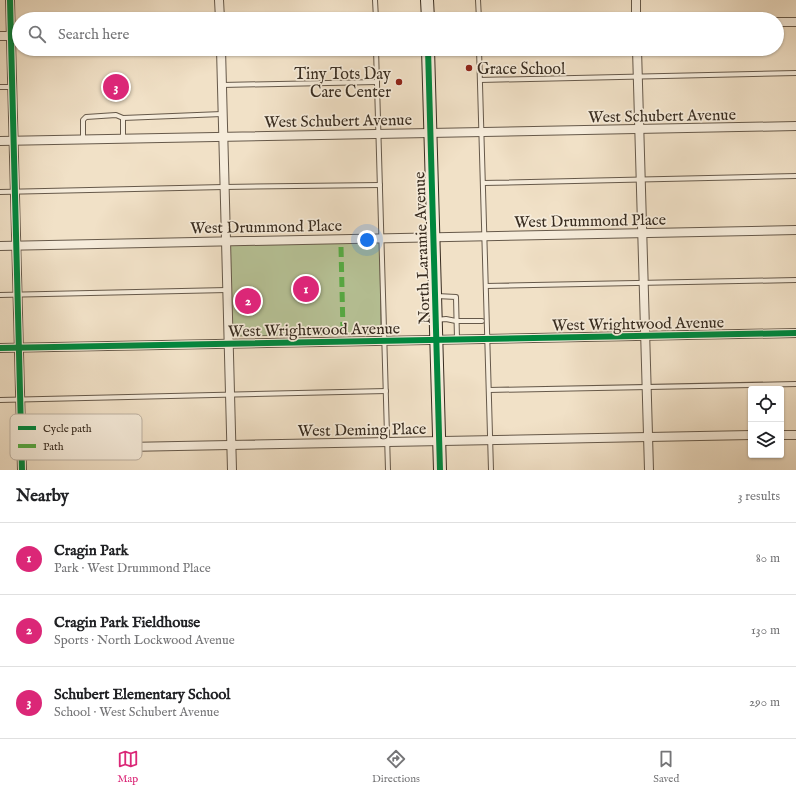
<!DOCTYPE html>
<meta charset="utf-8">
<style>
body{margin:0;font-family:"IM FELL English",serif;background:#f6f6f6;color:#202124}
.controls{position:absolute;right:12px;bottom:12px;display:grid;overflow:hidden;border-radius:4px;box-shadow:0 1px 3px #0004}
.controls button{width:36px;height:36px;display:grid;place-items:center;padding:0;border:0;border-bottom:1px solid #e0e0e0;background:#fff;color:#202124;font:20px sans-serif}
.you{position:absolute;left:367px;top:240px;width:14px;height:14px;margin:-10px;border:3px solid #fff;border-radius:50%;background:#1a73e8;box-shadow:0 0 0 6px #1a73e833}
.badge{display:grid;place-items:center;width:26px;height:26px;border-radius:50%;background:#db2777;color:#fff;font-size:13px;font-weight:700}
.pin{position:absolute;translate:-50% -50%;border:2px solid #fff;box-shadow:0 1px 4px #0006}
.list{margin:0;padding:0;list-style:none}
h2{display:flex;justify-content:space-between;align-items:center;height:52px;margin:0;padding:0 16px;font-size:17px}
h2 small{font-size:13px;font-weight:400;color:#757577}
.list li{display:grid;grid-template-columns:26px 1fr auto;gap:12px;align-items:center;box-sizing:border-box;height:72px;padding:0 16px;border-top:1px solid #e0e0e0}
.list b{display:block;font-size:15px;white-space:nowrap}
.list p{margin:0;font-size:13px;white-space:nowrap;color:#757577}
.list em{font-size:13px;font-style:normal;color:#757577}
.icon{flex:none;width:22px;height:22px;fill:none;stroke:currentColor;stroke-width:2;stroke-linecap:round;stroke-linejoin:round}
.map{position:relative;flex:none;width:796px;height:470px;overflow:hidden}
.search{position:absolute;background:#fff;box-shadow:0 1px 3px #0004;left:12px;right:12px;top:12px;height:44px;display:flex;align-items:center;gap:10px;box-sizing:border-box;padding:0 14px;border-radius:22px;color:#757577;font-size:15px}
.sheet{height:268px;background:#fff}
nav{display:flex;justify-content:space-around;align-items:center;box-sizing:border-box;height:56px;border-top:1px solid #e0e0e0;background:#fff;font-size:11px;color:#757577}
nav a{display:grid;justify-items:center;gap:2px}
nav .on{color:#db2777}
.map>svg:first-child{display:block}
.green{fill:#b7c397;stroke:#78785c}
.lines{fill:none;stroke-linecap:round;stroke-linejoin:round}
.lane-casing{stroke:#66594a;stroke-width:6}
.street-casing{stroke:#66594a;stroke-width:10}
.secondary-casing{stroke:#382c20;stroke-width:14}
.lane{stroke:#f6ecdb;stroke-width:4}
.street{stroke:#f6ecdb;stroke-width:8}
.secondary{stroke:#f6ecdb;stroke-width:12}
.quiet{stroke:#55ab43;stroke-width:5;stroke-dasharray:10 5;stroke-linecap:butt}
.cycleway-casing{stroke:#f6ecdb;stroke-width:8}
.cycleway{stroke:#00873e;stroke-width:6}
.poi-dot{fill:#8f2418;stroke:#f6ecdb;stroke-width:1.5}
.labels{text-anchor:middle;stroke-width:3.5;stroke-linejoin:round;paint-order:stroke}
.poi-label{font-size:16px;fill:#382c20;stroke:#f6ecdb;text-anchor:start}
.street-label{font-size:16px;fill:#382c20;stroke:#f6ecdb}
.key{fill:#f6ecdb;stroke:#bdb2a3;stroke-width:1}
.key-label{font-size:11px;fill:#382c20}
</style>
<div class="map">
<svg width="796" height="470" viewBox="0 0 796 470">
<rect width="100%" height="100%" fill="#f1e1c7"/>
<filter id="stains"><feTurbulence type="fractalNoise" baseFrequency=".005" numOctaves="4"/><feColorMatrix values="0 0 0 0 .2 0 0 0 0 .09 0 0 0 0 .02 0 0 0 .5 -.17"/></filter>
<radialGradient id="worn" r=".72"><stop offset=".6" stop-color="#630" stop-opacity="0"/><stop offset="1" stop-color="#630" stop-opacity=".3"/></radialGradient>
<polygon class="green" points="380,242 381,334 232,336 230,245"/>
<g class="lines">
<defs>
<g id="lane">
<polyline points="375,0 376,19"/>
<polyline points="478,0 479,19"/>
<polyline points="376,49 388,470"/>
<polyline points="479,49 491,470"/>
<polyline points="480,80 796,73"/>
<polyline points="222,85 377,82"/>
<polyline points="0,87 12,87"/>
<polyline points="123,118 123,138"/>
<polyline points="83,139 83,120 86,117 116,115 123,118 222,114"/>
<polyline points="483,183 796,176"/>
<polyline points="0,192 224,187 380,185"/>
<polyline points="486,286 796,280"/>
<polyline points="0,295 227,290"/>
<polyline points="437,296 456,297 457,339"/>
<polyline points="436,320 446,319 456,321 482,321"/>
<polyline points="489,390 796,384"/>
<polyline points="0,400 386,391"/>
</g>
<g id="street">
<polyline points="10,0 22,470"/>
<polyline points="219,0 220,19"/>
<polyline points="636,0 636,19"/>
<polyline points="777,22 796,22"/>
<polyline points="0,36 19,36"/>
<polyline points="221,49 232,470"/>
<polyline points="637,49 649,470"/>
<polyline points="0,141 796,126"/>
<polyline points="0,246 796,230"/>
<polyline points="0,348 796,333"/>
<polyline points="781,435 796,435"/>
<polyline points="22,449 751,435"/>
</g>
<g id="secondary">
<polyline points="427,0 428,19"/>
<polyline points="428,49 440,470"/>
</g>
</defs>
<use href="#lane" class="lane-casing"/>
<use href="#street" class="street-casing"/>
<use href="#secondary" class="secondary-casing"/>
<use href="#lane" class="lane"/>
<use href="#street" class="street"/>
<use href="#secondary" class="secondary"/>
<polyline class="quiet" points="341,247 343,331"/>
<defs>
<g id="cycleway">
<polyline points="10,0 22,470"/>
<polyline points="428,49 440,470"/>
<polyline points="0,348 796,333"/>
</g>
</defs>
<use href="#cycleway" class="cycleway-casing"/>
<use href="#cycleway" class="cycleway"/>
</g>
<g class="poi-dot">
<circle cx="469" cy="68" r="4"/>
<circle cx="399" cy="82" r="4"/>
</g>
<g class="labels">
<g class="poi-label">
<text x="477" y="74">Grace School</text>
<text x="391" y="79" text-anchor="end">Tiny Tots Day<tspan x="391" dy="18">Care Center</tspan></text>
</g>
<g class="street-label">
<text transform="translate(662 115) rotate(-1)" y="6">West Schubert Avenue</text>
<text transform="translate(338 120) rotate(-1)" y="6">West Schubert Avenue</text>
<text transform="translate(590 220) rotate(-1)" y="6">West Drummond Place</text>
<text transform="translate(266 226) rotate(-1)" y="6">West Drummond Place</text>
<text transform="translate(421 248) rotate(-92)" y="6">North Laramie Avenue</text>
<text transform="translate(638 323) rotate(-1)" y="6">West Wrightwood Avenue</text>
<text transform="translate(314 329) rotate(-1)" y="6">West Wrightwood Avenue</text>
<text transform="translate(362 429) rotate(-1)" y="6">West Deming Place</text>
</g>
</g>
<rect x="10" y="414" width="132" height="46" rx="6" class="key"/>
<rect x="18" y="426" width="18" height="4" fill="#00873e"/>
<rect x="18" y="444" width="18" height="4" fill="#55ab43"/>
<g class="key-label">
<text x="43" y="432">Cycle path</text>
<text x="43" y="450">Path</text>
</g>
<rect width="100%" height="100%" filter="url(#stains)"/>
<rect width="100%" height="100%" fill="url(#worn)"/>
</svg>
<div class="controls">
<button><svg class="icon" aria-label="locate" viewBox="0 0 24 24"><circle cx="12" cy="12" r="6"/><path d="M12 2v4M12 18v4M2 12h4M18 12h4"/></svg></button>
<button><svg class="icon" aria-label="layers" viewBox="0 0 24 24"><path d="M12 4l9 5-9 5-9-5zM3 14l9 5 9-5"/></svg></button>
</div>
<div class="you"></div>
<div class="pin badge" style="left:306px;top:289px">1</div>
<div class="pin badge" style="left:248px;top:301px">2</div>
<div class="pin badge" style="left:116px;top:87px">3</div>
<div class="search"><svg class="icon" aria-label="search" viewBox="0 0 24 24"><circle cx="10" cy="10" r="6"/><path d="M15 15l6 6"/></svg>Search here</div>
</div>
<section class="sheet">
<h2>Nearby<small>3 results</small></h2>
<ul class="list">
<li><span class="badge">1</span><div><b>Cragin Park</b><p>Park · West Drummond Place</p></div><em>80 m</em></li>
<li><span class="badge">2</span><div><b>Cragin Park Fieldhouse</b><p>Sports · North Lockwood Avenue</p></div><em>130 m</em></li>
<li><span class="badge">3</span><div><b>Schubert Elementary School</b><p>School · West Schubert Avenue</p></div><em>290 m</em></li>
</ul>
</section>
<nav>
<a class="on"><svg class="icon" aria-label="map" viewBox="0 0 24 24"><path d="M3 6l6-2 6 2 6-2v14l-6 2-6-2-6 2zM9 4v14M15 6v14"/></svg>Map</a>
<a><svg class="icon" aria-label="directions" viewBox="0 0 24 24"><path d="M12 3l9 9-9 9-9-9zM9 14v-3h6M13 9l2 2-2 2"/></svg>Directions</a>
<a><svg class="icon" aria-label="saved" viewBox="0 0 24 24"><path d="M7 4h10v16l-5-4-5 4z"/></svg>Saved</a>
</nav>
